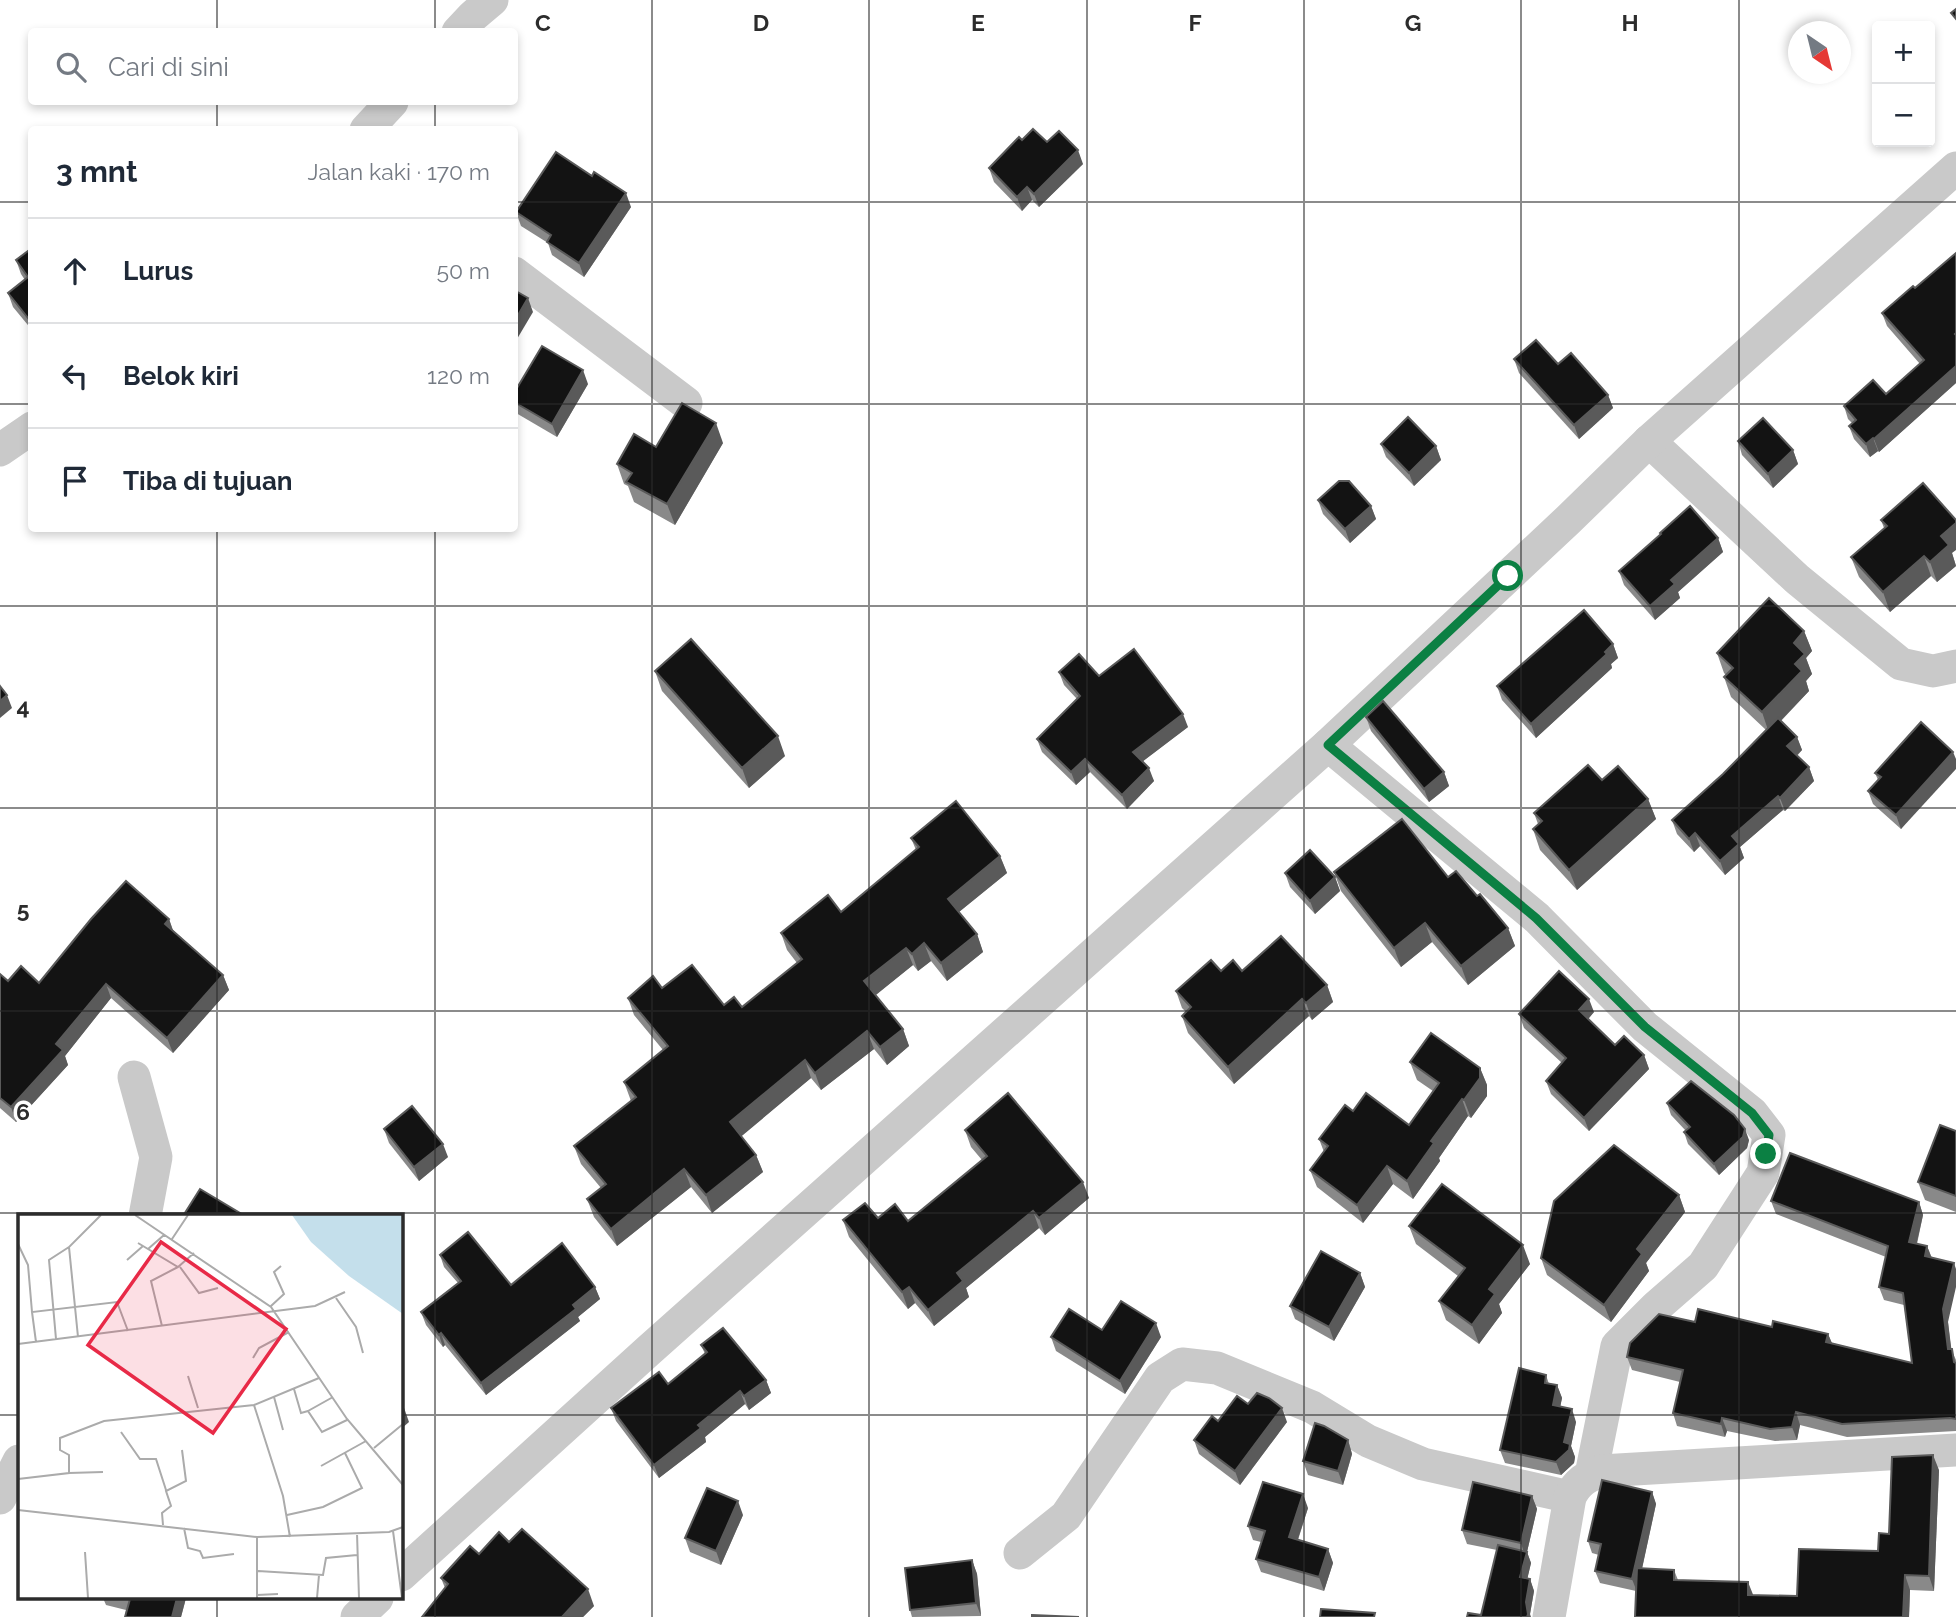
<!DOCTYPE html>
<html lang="id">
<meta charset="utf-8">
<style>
body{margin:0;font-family:Raleway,sans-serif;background:#f6f6f7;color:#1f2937}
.controls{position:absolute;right:21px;top:21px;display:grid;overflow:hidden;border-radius:7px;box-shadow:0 4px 10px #0003}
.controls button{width:63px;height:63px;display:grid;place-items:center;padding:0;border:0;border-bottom:2px solid #e0e1e3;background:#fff;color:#1f2937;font:35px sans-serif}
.compass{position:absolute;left:1788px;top:21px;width:63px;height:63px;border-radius:50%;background:#fff;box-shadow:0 4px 10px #0003;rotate:145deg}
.stop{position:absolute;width:21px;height:21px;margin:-16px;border:5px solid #0b8043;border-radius:50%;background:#fff}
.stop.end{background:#0b8043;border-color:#fff;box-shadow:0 2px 7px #0008}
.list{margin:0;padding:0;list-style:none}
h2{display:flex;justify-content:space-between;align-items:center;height:91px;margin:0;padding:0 28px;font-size:30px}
h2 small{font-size:23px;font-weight:400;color:#747a83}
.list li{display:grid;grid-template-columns:46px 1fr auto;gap:21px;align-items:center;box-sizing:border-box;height:105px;padding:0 28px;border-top:2px solid #e0e1e3}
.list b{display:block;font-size:26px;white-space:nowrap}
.list em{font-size:23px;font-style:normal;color:#747a83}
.icon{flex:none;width:38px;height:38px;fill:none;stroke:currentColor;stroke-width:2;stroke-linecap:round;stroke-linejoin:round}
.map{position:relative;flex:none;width:1956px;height:1617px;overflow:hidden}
.search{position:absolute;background:#fff;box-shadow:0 4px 10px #0003;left:28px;top:28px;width:490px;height:77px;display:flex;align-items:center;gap:18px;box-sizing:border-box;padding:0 24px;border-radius:7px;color:#747a83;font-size:26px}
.panel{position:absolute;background:#fff;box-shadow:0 4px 10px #0003;left:28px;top:126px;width:490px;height:406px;border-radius:7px}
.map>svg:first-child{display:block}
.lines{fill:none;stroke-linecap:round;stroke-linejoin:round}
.street{stroke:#c9c9c9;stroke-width:33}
.wall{fill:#898989}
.shaded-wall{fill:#5a5a5a}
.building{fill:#131313;stroke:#5a5a5a;stroke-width:2}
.route{stroke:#0b8043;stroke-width:9}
.grid{fill:none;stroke:#2c2c2c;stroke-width:2;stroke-opacity:0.55}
.inset-road{fill:none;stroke:#ababab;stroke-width:2}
.view{fill:#e82a47;fill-opacity:0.15;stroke:#e82a47;stroke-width:3.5}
.inset-edge{fill:none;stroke:#2c2c2c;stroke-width:3.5}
.grid-label{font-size:23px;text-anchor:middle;font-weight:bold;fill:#2c2c2c;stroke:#fff;stroke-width:7;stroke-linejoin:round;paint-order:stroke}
</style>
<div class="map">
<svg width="1956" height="1617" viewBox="0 0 1956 1617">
<rect width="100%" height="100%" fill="#fff"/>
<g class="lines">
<g class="street">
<polyline points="458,32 473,16 492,0"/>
<polyline points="366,130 392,102"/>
<polyline points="514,273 686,403"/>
<polyline points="1649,441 1797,579 1901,664 1933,671 1956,666"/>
<polyline points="0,450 32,428"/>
<polyline points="1328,745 1537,918 1645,1027 1752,1113 1769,1135 1763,1173 1703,1266 1656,1307 1617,1346 1591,1475"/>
<polyline points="134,1077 156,1157 145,1216"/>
<polyline points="0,1498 19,1461"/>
<polyline points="1020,1553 1066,1516 1160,1378 1182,1364 1217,1368 1312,1407 1368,1441 1423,1464 1570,1497"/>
<polyline points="401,1575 648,1351 1328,745 1568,520 1649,441 1956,168"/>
<polyline points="357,1617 377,1598"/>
<path d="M 1549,1617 L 1570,1497 C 1577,1482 1586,1477 1601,1471 L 1956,1450"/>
</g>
</g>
<g class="wall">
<polygon points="1022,140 1047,142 1083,164 1039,207 1032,200 1022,211 994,182 989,168"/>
<polygon points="631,207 584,277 552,255 548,243 521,226 516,212"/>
<polygon points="32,248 32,330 13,307 8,293 25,280 21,274 16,260"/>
<polygon points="1882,313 1956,383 1879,452 1878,451 1870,457 1854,439 1849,426 1852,423 1848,419 1844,406 1886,394 1920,364 1887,326"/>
<polygon points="1514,359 1558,364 1608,395 1613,408 1579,439 1519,373"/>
<polygon points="588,384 557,437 516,413 514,410 514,393"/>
<polygon points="1738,441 1793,450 1798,464 1773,488 1742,455"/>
<polygon points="723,443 675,525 634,502 628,486 624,484 617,464 656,447"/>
<polygon points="1381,444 1436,446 1441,460 1414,486 1386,457"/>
<polygon points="1318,500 1371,506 1376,519 1350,543 1323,514"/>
<polygon points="1881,520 1952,553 1956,566 1937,582 1931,576 1890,612 1859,577 1851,557 1884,528"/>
<polygon points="1718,538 1723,552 1678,592 1680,598 1655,620 1624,585 1619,571"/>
<polygon points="1804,631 1812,651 1806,658 1812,674 1806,681 1809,691 1781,721 1797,737 1802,750 1797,756 1809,767 1814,781 1785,811 1783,810 1740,847 1744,858 1725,875 1700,846 1694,852 1677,834 1672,820 1723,774 1766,730 1731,697 1724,677 1726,675 1724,673 1717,653"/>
<polygon points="1613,644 1618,658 1611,664 1612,668 1536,738 1502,700 1497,686"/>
<polygon points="655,671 785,756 749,788 662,691"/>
<polygon points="1059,672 1099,676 1188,727 1143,761 1154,781 1127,809 1090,772 1076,785 1042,752 1037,739 1077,699 1064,685"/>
<polygon points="1366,717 1444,772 1449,786 1429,802 1371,731"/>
<polygon points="1956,759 1901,829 1873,804 1868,791 1878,780 1875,773"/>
<polygon points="1648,799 1656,819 1577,890 1540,850 1533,829 1538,824 1534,813"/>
<polygon points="911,838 1000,856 1007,873 959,912 977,934 983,952 947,981 931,961 918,971 913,965 875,995 903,1029 909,1046 887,1065 874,1049 821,1090 811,1078 741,1136 756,1155 763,1172 712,1213 691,1187 617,1246 594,1217 587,1199 601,1188 581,1164 574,1146 631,1101 624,1082 663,1050 634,1015 628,998 742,1007 797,963 787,950 781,933 841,912 916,850"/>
<polygon points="1334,872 1448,877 1477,896 1508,928 1515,946 1468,985 1432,942 1401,967 1341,891"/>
<polygon points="1285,873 1335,877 1340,891 1315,914 1290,887"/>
<polygon points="169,919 173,930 223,975 229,990 173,1053 111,998 65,1056 68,1065 16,1122 0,1108 0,974 8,981 39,983"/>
<polygon points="1221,971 1242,971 1327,985 1333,1002 1312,1020 1309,1016 1234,1084 1188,1033 1182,1016 1186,1012 1182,1008 1176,991"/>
<polygon points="1594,1012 1588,1019 1615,1045 1644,1055 1649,1069 1589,1131 1551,1094 1546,1081 1562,1063 1524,1028 1519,1014"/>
<polygon points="1410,1062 1480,1068 1487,1085 1487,1096 1471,1118 1468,1116 1439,1158 1440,1161 1413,1199 1393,1184 1363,1223 1317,1187 1310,1170 1324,1152 1319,1139 1353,1111 1409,1125 1433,1091 1417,1080"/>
<polygon points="1667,1103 1749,1140 1747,1148 1719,1175 1688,1144 1684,1132 1686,1131 1671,1115"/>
<polygon points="384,1129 448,1157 419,1181 389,1143"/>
<polygon points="965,1130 1089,1198 1045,1235 1039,1228 966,1288 969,1297 934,1326 915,1303 908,1309 849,1237 843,1220 878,1218 908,1221 982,1160 971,1147"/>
<polygon points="1956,1131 1956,1212 1925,1200 1918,1182"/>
<polygon points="1679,1195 1685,1212 1646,1263 1649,1271 1611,1322 1547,1275 1541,1258"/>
<polygon points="1771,1201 1919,1202 1923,1215 1917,1244 1927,1246 1932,1258 1948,1322 1951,1349 1956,1360 1956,1431 1847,1437 1800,1425 1797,1440 1775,1441 1727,1431 1725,1437 1677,1426 1673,1413 1680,1382 1632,1370 1627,1357 1695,1322 1772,1327 1828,1334 1832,1343 1912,1363 1904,1305 1884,1300 1879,1287 1886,1257 1776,1214"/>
<polygon points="1409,1226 1530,1264 1499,1304 1502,1313 1479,1344 1446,1320 1439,1301 1458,1276 1416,1244"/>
<polygon points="440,1255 511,1285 595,1287 600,1299 578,1317 580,1321 486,1395 445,1345 443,1347 426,1325 421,1312 458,1283 444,1267"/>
<polygon points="1360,1273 1365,1287 1334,1341 1295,1319 1290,1306"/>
<polygon points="1102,1330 1161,1337 1125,1394 1056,1351 1051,1337"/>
<polygon points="701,1345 766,1380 771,1393 749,1410 745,1404 705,1437 706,1442 659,1478 616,1421 611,1408 668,1384 705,1354"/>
<polygon points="1546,1375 1549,1384 1557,1385 1562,1398 1560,1407 1576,1422 1571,1446 1575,1457 1574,1463 1561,1475 1505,1463 1500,1450"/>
<polygon points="1248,1404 1287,1422 1240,1485 1199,1454 1194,1440 1218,1421"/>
<polygon points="1348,1440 1352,1454 1343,1485 1308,1475 1303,1461"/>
<polygon points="1939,1470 1934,1591 1910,1590 1909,1617 1635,1617 1636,1591 1600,1583 1595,1571 1599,1555 1592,1553 1588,1541 1652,1492 1656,1504 1642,1568 1674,1570 1678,1580 1753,1595 1797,1596 1878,1551 1889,1534"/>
<polygon points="1532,1496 1537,1509 1527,1552 1531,1563 1527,1579 1530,1579 1534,1591 1530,1614 1481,1615 1497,1550 1467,1544 1462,1530"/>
<polygon points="1308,1508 1298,1540 1328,1549 1333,1563 1324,1591 1261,1572 1256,1559 1261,1542 1253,1540 1248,1526"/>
<polygon points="743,1515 721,1565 690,1552 685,1538"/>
<polygon points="509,1542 594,1606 583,1617 422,1617 445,1588 441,1578 479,1554"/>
<polygon points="972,1560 977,1574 981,1616 912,1617 910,1610"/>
<polygon points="103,1598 186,1598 181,1617 125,1617 126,1610 106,1605"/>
</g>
<g class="shaded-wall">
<polygon points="1078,150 1083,164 1039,207 1034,194"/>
<polygon points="1027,187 1032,200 1022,211 1017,197"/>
<polygon points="626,193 631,207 584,277 579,263"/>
<polygon points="528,298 533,312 514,344 514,322"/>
<polygon points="1956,366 1956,383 1879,452 1874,439"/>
<polygon points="583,370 588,384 557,437 552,424"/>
<polygon points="1608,395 1613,408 1579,439 1574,425"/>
<polygon points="716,423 723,443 675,525 667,504"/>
<polygon points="1873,438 1878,451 1870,457 1866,444"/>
<polygon points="1436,446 1441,460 1414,486 1409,473"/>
<polygon points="1793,450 1798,464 1773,488 1768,474"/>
<polygon points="1371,506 1376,519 1350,543 1345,529"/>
<polygon points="1956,523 1956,550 1952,553 1956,566 1937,582 1930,562 1941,536"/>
<polygon points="1718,538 1723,552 1678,592 1680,598 1655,620 1650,606 1671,580"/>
<polygon points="1924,556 1931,576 1890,612 1883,592"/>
<polygon points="1804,631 1812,651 1806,658 1812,674 1806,681 1809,691 1769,733 1762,712 1795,664 1794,643"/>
<polygon points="1613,644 1618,658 1611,664 1612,668 1536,738 1531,724"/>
<polygon points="7,695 12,708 0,718 0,701"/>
<polygon points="1183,714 1188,727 1138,765 1133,752"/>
<polygon points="778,736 785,756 749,788 742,768"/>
<polygon points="1797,737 1802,750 1792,760 1787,746"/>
<polygon points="1953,752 1956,759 1956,769 1901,829 1896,815"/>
<polygon points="1085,759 1090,772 1076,785 1071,772"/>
<polygon points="1809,767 1814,781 1785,811 1780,798"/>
<polygon points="1149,768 1154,781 1127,809 1122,795"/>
<polygon points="1444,772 1449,786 1429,802 1424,789"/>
<polygon points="1778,796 1783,810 1740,847 1744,858 1725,875 1720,861 1732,836"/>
<polygon points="1648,799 1656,819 1577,890 1569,870"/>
<polygon points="1695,833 1700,846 1694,852 1689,839"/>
<polygon points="1000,856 1007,873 954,916 948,899"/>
<polygon points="1335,877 1340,891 1315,914 1310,901"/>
<polygon points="169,919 174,934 165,924"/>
<polygon points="1425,923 1432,942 1401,967 1394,948"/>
<polygon points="1508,928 1515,946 1468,985 1461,966"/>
<polygon points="977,934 983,952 947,981 941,963"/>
<polygon points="924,943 931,961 918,971 912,954"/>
<polygon points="906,948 913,965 871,999 864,981"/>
<polygon points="223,975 229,990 173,1053 167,1038"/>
<polygon points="106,984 111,998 65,1056 68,1065 16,1122 11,1107 56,1044"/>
<polygon points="1327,985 1333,1002 1312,1020 1306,1003"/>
<polygon points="1302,999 1309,1016 1234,1084 1228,1067"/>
<polygon points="1589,999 1594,1012 1584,1024 1579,1010"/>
<polygon points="903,1029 909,1046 887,1065 880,1047"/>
<polygon points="867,1031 874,1049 821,1090 815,1073"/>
<polygon points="1644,1055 1649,1069 1589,1131 1584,1118"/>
<polygon points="805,1060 811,1078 737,1140 730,1122"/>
<polygon points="1480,1068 1487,1085 1487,1096 1471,1118 1464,1100"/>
<polygon points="1462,1099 1468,1116 1439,1158 1440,1161 1413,1199 1407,1181 1431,1141"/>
<polygon points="1745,1129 1749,1140 1747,1148 1719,1175 1714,1164"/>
<polygon points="443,1144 448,1157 419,1181 414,1167"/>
<polygon points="756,1155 763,1172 712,1213 706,1195"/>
<polygon points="1387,1166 1393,1184 1363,1223 1357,1205"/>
<polygon points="684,1169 691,1187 617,1246 611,1229"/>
<polygon points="1083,1182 1089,1198 1045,1235 1039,1218"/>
<polygon points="1679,1195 1685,1212 1646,1263 1649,1271 1611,1322 1604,1305 1637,1249"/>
<polygon points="1919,1202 1923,1215 1914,1255 1909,1242"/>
<polygon points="1033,1211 1039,1228 966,1288 969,1297 934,1326 928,1310 957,1273"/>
<polygon points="1523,1245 1530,1264 1499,1304 1502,1313 1479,1344 1472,1325 1489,1289"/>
<polygon points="1927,1246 1932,1259 1925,1256"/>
<polygon points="1954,1263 1956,1269 1956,1287 1948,1322 1953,1362 1948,1349 1943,1309"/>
<polygon points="1360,1273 1365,1287 1334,1341 1329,1327"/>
<polygon points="595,1287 600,1299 578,1317 580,1321 486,1395 481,1383"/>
<polygon points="909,1287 915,1303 908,1309 902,1292"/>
<polygon points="1156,1323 1161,1337 1125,1394 1120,1381"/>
<polygon points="441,1333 445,1345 443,1347 439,1335"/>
<polygon points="1828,1334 1833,1346 1826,1342"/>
<polygon points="766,1380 771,1393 749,1410 744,1396"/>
<polygon points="1557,1385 1562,1398 1558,1418 1553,1405"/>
<polygon points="740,1391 745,1404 705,1437 706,1442 659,1478 654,1465 698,1425"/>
<polygon points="401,1392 404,1401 401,1403"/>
<polygon points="403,1405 409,1422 401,1429 401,1406"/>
<polygon points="1282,1408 1287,1422 1240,1485 1235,1471"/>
<polygon points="1572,1409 1576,1422 1571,1446 1575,1457 1574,1463 1561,1475 1556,1462 1564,1442"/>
<polygon points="1796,1412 1800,1425 1797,1440 1792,1427"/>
<polygon points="1722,1418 1727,1431 1725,1437 1721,1424"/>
<polygon points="1348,1440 1352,1454 1343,1485 1338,1471"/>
<polygon points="1933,1455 1939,1470 1934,1591 1929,1576"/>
<polygon points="1652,1492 1656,1504 1637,1592 1632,1579"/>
<polygon points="1303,1494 1308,1508 1294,1551 1289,1537"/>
<polygon points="1532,1496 1537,1509 1527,1552 1531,1563 1525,1589 1520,1577 1525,1556 1521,1543"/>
<polygon points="738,1501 743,1515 721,1565 716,1551"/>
<polygon points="1328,1549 1333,1563 1324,1591 1319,1577"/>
<polygon points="972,1560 977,1574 981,1616 976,1603"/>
<polygon points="1905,1575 1910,1590 1909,1617 1903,1617"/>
<polygon points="1530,1579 1534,1591 1530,1614 1531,1617 1527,1617 1526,1602"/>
<polygon points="1748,1582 1754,1597 1748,1595"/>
<polygon points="588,1589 594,1606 583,1617 562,1617"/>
<polygon points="177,1598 186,1598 181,1617 172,1617"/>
</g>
<g class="building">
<polygon points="1956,9 1956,19 1951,13"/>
<polygon points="1033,129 1047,142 1059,131 1078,150 1034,194 1027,187 1017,197 989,168 1019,137 1022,140"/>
<polygon points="556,152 592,176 594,172 626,193 579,263 547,242 551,235 516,212"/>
<polygon points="32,248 32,323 8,293 28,277 16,260"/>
<polygon points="1956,253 1956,333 1955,334 1956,335 1956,366 1874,439 1873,438 1866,444 1849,426 1856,420 1844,406 1873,380 1886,394 1924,360 1882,313 1913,286 1915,288"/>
<polygon points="514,290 528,298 514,322"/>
<polygon points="1536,340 1558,364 1571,353 1608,395 1574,425 1514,359"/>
<polygon points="542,346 583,370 552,424 514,402 514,393"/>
<polygon points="682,403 716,423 667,504 626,482 632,473 617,464 634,434 656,447"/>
<polygon points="1408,417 1436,446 1409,473 1381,444"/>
<polygon points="1763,418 1793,450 1768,474 1738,441"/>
<polygon points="1339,481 1349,481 1371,506 1345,529 1318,500"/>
<polygon points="1923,483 1956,520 1956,523 1941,536 1949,545 1930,562 1924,556 1883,592 1851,557 1887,526 1881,520"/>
<polygon points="1690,506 1718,538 1671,580 1675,584 1650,606 1619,571 1661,534 1660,533"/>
<polygon points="1769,598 1804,631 1794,643 1805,654 1795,664 1802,671 1762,712 1724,677 1733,668 1717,653"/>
<polygon points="1584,610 1613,644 1605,652 1607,654 1531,724 1497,686"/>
<polygon points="691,639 778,736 742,768 655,671"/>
<polygon points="1134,649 1183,714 1133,752 1149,768 1122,795 1085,759 1071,772 1037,739 1080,696 1059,672 1079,654 1099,676"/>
<polygon points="0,686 7,695 0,701"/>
<polygon points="1383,701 1444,772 1424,789 1366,717"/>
<polygon points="1778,718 1797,737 1787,746 1809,767 1780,798 1778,796 1732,836 1739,844 1720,861 1695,833 1689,839 1672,820 1723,774"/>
<polygon points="1921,722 1953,752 1896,815 1868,791 1881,777 1875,773"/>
<polygon points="1588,765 1602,780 1618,766 1648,799 1569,870 1533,829 1542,821 1534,813"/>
<polygon points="956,801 1000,856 948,899 977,934 941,963 924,943 912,954 906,948 864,981 903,1029 880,1047 867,1031 815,1073 805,1060 730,1122 756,1155 706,1195 684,1169 611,1229 587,1199 606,1184 574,1146 636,1097 624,1082 668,1046 628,998 653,976 662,988 692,965 724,1005 734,997 742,1007 802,959 781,933 828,895 841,912 919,847 911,838"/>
<polygon points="1402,819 1448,877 1456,871 1477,896 1480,894 1508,928 1461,966 1425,923 1394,948 1334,872"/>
<polygon points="1310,850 1335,877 1310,901 1285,873"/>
<polygon points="126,881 169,919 165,924 223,975 167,1038 106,984 56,1044 63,1050 11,1107 0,1098 0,974 8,981 21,966 39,983 91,919"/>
<polygon points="1281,936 1327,985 1306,1003 1302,999 1228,1067 1182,1016 1191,1007 1176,991 1211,960 1221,971 1233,960 1242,971"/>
<polygon points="1559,971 1589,999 1579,1010 1615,1045 1624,1036 1644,1055 1584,1118 1546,1081 1566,1058 1519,1014"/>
<polygon points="1431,1033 1480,1068 1480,1078 1464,1100 1462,1099 1431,1141 1434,1143 1407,1181 1387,1166 1357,1205 1310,1170 1328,1146 1319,1139 1345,1105 1353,1111 1366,1093 1409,1125 1439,1083 1410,1062"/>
<polygon points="1691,1081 1734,1115 1745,1129 1743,1137 1714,1164 1684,1132 1690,1127 1667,1103"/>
<polygon points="1008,1093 1083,1182 1039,1218 1033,1211 957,1273 963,1281 928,1310 909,1287 902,1292 843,1220 865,1203 878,1218 895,1204 908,1221 987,1156 965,1130"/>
<polygon points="412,1106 443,1144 414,1167 384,1129"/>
<polygon points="1940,1125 1956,1131 1956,1196 1918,1182"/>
<polygon points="1614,1145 1679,1195 1637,1249 1642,1254 1604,1305 1541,1258 1554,1201"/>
<polygon points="1790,1153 1919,1202 1909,1242 1927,1246 1925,1256 1954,1263 1943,1309 1948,1349 1952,1349 1954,1362 1956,1363 1956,1419 1950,1418 1842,1424 1796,1412 1792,1427 1770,1429 1722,1418 1721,1424 1673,1413 1683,1370 1627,1357 1630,1343 1659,1314 1695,1322 1698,1309 1772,1327 1773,1321 1828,1334 1826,1342 1912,1363 1903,1293 1879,1287 1888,1246 1771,1201"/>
<polygon points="1442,1184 1523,1245 1489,1289 1495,1294 1472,1325 1439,1301 1465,1268 1409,1226"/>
<polygon points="200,1189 245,1216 183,1216"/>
<polygon points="468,1232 511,1285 562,1243 595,1287 573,1305 576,1309 481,1383 441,1333 439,1335 421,1312 461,1281 440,1255"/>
<polygon points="1321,1251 1360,1273 1329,1327 1290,1306"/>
<polygon points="1121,1301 1156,1323 1120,1381 1051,1337 1069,1309 1102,1330"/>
<polygon points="723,1328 766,1380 744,1396 740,1391 698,1425 701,1428 654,1465 611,1408 659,1372 668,1384 707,1352 701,1345"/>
<polygon points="1519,1368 1546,1375 1545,1383 1557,1385 1553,1405 1572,1409 1564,1442 1570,1444 1569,1450 1556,1462 1500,1450"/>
<polygon points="1257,1393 1269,1398 1282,1408 1235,1471 1194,1440 1212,1416 1218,1421 1237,1396 1248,1404"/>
<polygon points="1315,1423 1324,1426 1348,1440 1338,1471 1303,1461"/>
<polygon points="1933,1455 1929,1576 1905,1575 1903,1617 1635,1617 1637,1568 1674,1570 1674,1580 1748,1582 1748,1595 1797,1596 1799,1549 1878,1551 1879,1533 1889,1534 1892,1457"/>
<polygon points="1602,1480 1652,1492 1632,1579 1595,1571 1601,1544 1588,1541"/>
<polygon points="1263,1482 1303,1494 1289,1537 1328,1549 1319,1577 1256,1559 1265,1531 1248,1526"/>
<polygon points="1473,1482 1532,1496 1521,1543 1462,1530"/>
<polygon points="707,1488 738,1501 716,1551 685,1538"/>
<polygon points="522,1529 588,1589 562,1617 422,1617 448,1584 441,1578 470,1546 479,1554 499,1532 509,1542"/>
<polygon points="1498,1545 1527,1552 1520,1577 1530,1579 1526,1602 1528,1614 1527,1617 1467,1617 1468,1613 1481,1615"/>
<polygon points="972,1560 976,1603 910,1610 905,1568"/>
<polygon points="125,1598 177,1598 172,1617 125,1617 130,1599"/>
<polygon points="1321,1609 1375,1613 1374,1617 1320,1617"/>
<polygon points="1032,1615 1079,1617 1032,1617"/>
</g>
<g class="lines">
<polyline class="route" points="1508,576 1328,745 1536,918 1645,1027 1752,1113 1769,1135 1766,1154"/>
</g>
<path class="grid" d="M 217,0 L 217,32M 435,0 L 435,32M 652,0 L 652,1617M 869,0 L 869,1617M 1087,0 L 1087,1617M 1304,0 L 1304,1617M 1521,0 L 1521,1617M 1739,0 L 1739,1617M 217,102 L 217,130M 435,102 L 435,130M 0,202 L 32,202M 514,202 L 1956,202M 0,404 L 32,404M 514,404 L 1956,404M 217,528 L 217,1216M 435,528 L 435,1617M 0,606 L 1956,606M 0,808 L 1956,808M 0,1011 L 1956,1011M 0,1213 L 1956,1213M 0,1415 L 19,1415M 401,1415 L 1956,1415M 217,1598 L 217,1617"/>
<g transform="translate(18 1214)">
<rect width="385" height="385" fill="#fff"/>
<path d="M 274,1 L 385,1 L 385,100 L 331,62 L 293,28 Z" fill="#c4dfeb"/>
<path class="inset-road" d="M 117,1 L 253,93 L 329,205 L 385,271M 154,25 L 170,1M 120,29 L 160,53 L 176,39M 0,30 L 10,51 L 14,98M 130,35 L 146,21M 109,46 L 125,32M 162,53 L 181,79 L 200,74M 318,84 L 338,113 L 345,139M 253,92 L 266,80 L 256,58 L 263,52M 144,112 L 133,67 L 160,53M 60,123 L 51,33 L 83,1M 38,125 L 31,46 L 51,33M 18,128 L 14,98 L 99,88 L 110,117M 0,130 L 297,92 L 327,78M 235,144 L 241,134 L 271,118M 170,162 L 180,194M 276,175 L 283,199 L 290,197M 256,183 L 265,216M 315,183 L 290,197 L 304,218 L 329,206M 103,218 L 122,245 L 138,245 L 148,276M 356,234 L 385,210M 303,252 L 348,227M 51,259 L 85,258M 0,265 L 51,259 L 51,241 L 42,236 L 42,224 L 86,207 L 236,191M 0,296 L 239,323 L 371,318 L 385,313M 269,301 L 305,293 L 344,274 L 327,239M 145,311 L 144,299 L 153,292 L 148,277 L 168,267 L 164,236M 166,314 L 170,334 L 182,337 L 185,344 L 216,340M 375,317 L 384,384M 339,319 L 341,384M 239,323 L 239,384M 272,323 L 265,282 L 236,191 L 301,164M 67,338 L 70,384M 240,357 L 305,361 L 308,344 L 339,341M 239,381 L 260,380M 299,384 L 301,361"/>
<path class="view" d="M 143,28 L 268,115 L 195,219 L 70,131 Z"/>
<rect width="385" height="385" class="inset-edge"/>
</g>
<g class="grid-label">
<text x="543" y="31">C</text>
<text x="761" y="31">D</text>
<text x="978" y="31">E</text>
<text x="1195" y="31">F</text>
<text x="1413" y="31">G</text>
<text x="1630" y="31">H</text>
<text x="23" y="715">4</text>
<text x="23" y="918">5</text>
<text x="23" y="1120">6</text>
</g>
</svg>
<div class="controls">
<button>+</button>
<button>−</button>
</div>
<svg class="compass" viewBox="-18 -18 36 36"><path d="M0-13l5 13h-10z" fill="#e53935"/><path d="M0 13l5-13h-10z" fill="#747a83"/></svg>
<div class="stop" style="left:1508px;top:576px"></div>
<div class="stop end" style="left:1766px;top:1154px"></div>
<div class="search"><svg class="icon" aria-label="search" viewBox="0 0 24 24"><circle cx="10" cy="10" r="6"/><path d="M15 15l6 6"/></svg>Cari di sini</div>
<section class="panel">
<h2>3 mnt<small>Jalan kaki · 170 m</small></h2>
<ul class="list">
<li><svg class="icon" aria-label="ahead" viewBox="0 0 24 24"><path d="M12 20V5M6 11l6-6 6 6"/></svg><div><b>Lurus</b></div><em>50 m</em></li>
<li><svg class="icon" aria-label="left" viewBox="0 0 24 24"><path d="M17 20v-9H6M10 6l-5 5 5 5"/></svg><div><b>Belok kiri</b></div><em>120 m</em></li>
<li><svg class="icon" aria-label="arrive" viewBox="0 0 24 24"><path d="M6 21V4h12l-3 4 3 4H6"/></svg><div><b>Tiba di tujuan</b></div></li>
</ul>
</section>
</div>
